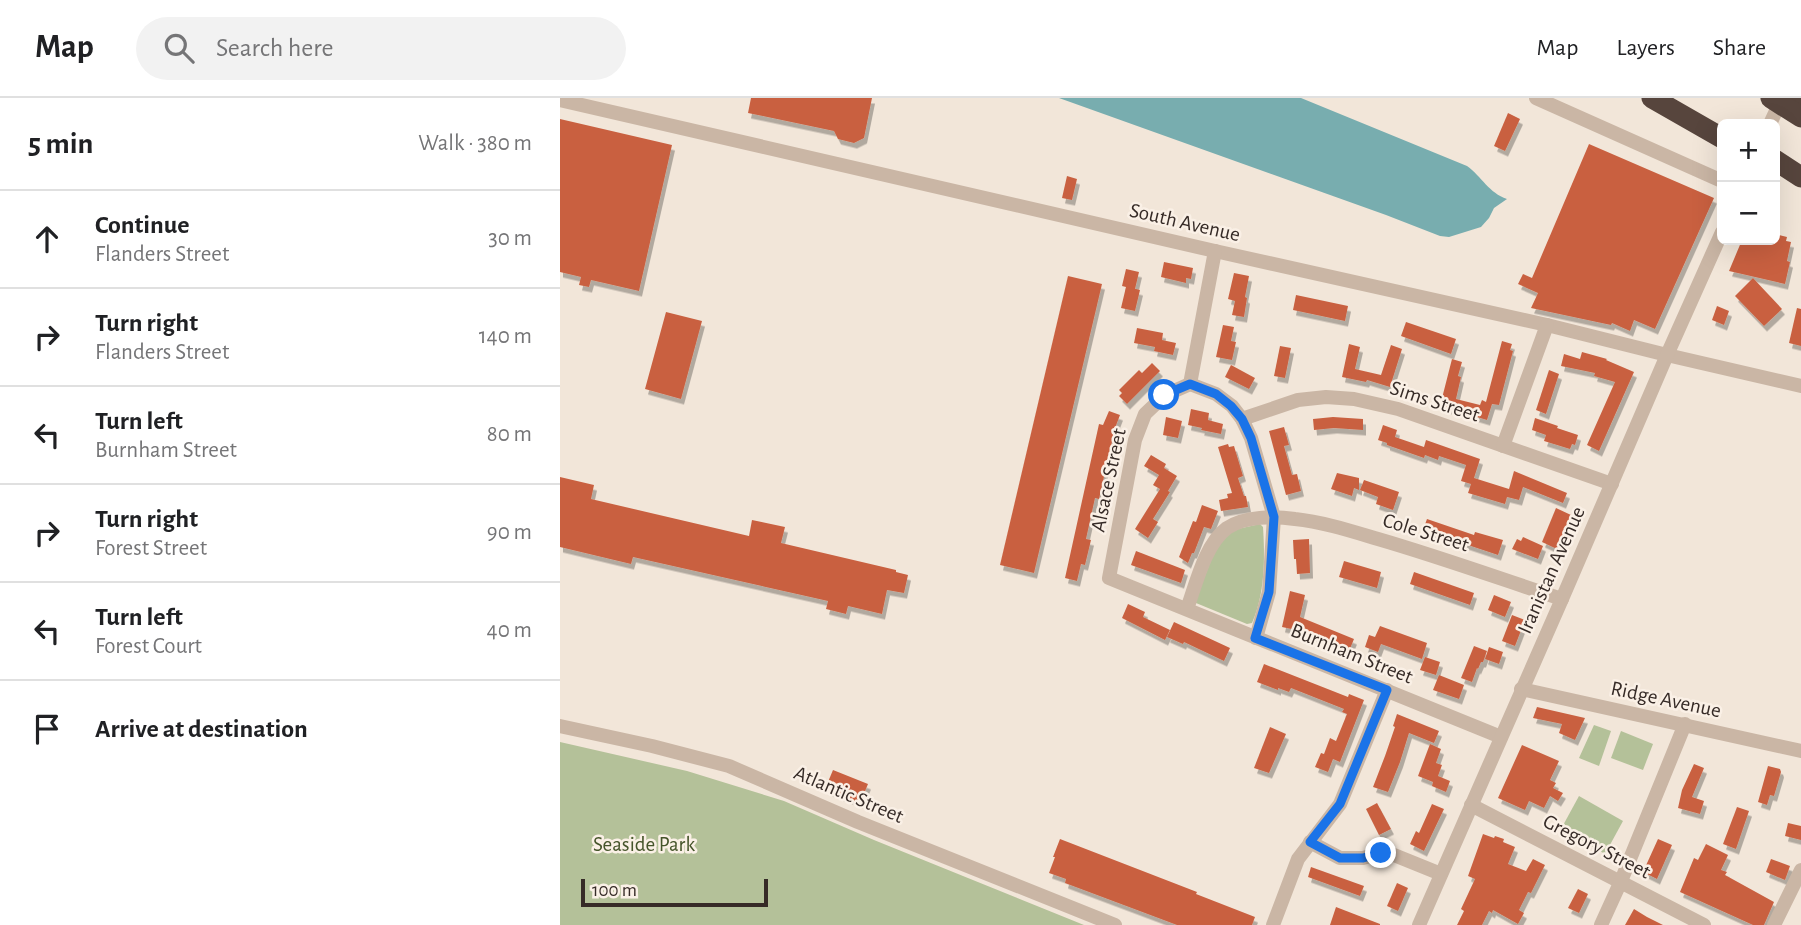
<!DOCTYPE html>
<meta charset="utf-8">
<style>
body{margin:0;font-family:"Alegreya Sans",sans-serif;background:#f2f2f2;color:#202124}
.controls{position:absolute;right:21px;top:21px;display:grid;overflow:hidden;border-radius:10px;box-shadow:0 7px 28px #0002}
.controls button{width:63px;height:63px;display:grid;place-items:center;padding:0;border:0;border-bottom:2px solid #e0e0e0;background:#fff;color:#202124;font:35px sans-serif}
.scale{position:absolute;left:21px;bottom:18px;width:187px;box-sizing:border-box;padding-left:7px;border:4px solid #362b27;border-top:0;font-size:19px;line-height:24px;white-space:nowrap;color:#362b27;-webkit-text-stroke:5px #faf0e6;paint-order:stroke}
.stop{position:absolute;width:21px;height:21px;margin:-16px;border:5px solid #1a73e8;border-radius:50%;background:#fff}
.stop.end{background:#1a73e8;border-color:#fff;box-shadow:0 2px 7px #0008}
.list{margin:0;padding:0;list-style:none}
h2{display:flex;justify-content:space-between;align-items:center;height:91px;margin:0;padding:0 28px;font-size:30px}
h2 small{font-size:23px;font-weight:400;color:#757577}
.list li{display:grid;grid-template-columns:46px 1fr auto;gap:21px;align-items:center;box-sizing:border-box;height:98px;padding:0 28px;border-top:2px solid #e0e0e0}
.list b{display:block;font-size:26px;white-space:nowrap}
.list p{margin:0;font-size:23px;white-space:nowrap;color:#757577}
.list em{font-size:23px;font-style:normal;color:#757577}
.icon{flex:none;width:38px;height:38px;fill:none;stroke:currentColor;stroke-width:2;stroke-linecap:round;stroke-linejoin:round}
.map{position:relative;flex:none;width:1241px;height:827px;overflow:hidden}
header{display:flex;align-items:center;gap:42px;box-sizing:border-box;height:98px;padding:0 35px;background:#fff;border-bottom:2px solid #e0e0e0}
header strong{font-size:33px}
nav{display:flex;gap:38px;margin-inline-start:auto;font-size:24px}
.search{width:490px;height:63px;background:#f2f2f2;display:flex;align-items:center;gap:18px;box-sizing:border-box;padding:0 24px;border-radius:38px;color:#757577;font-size:26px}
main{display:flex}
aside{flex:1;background:#fff}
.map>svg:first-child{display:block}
.green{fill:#b4c199}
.water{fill:#78adaf}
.building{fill:#c96141;filter:url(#shadow)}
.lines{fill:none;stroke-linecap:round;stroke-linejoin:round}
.minor{stroke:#cab6a5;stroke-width:14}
.highway{stroke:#57453d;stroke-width:21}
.highway-bridge{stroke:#57453d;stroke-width:21}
.route{stroke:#1a73e8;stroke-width:9}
.labels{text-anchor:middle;stroke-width:5;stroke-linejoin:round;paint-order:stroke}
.street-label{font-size:21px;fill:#362b27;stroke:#faf0e6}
.park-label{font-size:21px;fill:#45542a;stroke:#faf0e6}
</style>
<header>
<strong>Map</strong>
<div class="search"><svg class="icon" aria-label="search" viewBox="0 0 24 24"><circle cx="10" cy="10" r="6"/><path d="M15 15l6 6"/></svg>Search here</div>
<nav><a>Map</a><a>Layers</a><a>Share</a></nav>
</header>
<main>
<aside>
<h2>5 min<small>Walk · 380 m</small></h2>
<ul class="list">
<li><svg class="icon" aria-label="ahead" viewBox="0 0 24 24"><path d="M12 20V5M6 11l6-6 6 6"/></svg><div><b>Continue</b><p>Flanders Street</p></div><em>30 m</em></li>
<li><svg class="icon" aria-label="right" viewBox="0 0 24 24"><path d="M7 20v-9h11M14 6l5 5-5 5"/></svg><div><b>Turn right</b><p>Flanders Street</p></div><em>140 m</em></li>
<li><svg class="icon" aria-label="left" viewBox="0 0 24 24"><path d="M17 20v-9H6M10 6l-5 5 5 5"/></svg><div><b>Turn left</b><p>Burnham Street</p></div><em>80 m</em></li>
<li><svg class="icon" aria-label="right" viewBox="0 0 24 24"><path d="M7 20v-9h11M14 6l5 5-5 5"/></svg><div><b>Turn right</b><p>Forest Street</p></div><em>90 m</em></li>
<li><svg class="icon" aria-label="left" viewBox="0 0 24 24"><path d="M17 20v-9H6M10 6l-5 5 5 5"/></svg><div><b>Turn left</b><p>Forest Court</p></div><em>40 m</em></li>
<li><svg class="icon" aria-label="arrive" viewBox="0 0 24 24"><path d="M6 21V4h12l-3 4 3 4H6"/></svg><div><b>Arrive at destination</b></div></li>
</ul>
</aside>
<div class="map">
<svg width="1241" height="827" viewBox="0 0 1241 827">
<defs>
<filter id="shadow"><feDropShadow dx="3" dy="5.5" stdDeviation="0" flood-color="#0004"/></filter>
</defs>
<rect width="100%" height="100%" fill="#f2e6d9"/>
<g class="green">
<path d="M 700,426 L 703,429 C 705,461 705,495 692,525 L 687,526 L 636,505 L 635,503 L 657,447 L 673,432 Z"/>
<polygon points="1034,627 1051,633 1039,668 1019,660"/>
<polygon points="1061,633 1093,646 1083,672 1051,660"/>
<polygon points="0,644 127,673 224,703 314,742 524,827 0,827"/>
<polygon points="1019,698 1063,723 1045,756 1001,731"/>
</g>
<path class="water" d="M 499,0 L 741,0 L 907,68 C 922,79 929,95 947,101 L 934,110 L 929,120 L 921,129 L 889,139 L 880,138 L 826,117 Z"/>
<g class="building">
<polygon points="191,0 312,0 304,40 294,45 278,41 274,33 188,15"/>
<polygon points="948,15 960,21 945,53 934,48"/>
<polygon points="0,21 112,47 79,193 31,182 29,189 19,187 21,179 0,174"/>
<polygon points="1029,46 1154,100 1095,231 1074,222 1070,233 1052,225 1051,227 971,210 978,195 958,186 963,176 972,180"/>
<polygon points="507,78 517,81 512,102 502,100"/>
<polygon points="1215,136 1227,139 1226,143 1231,144 1227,163 1230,164 1225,186 1169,173 1182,142 1215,142"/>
<polygon points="604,164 633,170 631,181 626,180 626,185 601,179"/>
<polygon points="566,171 579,174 575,191 568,189 580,192 575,213 561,210 566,189 562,188"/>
<polygon points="674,175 689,178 685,199 687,200 684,219 672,217 675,203 668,201"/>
<polygon points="508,178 542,186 474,475 440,467"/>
<polygon points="1193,180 1222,211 1204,228 1175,198"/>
<polygon points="736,197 788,208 785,223 733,212"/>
<polygon points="1157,208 1169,213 1164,227 1152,222"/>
<polygon points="1237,210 1241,211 1241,248 1229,245"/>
<polygon points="106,214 142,223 121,301 85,291"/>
<polygon points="846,224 896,241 891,256 841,238"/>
<polygon points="663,227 674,229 671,243 676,244 672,262 656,259"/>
<polygon points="577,230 603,235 602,242 616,245 613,257 594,253 595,249 574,245"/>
<polygon points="942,243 952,246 950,252 953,253 939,307 932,306 927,322 880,308 892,261 902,264 898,278 901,279 896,301 920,307 922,302 926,304"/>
<polygon points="789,246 800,249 795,271 821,277 831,247 842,251 830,289 807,282 806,284 782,279"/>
<polygon points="720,248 731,250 725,280 714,278"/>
<polygon points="1022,254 1047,261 1046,262 1074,274 1039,353 1027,347 1055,284 1034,278 1035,275 1001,268 1004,256 1020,261"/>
<polygon points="592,265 600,273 567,306 559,298 562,295 559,292 579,272 582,275"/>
<polygon points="671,267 695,280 689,291 665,279"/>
<polygon points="989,272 999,276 986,316 976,312"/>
<polygon points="631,311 649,315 648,322 663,326 661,336 641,332 642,330 628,327"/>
<polygon points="549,313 560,317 555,330 539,401 535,400 526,441 531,442 525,467 521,466 517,483 505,480 539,326 543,327"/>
<polygon points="606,319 622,323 618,340 603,337"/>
<polygon points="773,319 803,321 803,332 774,330 754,332 753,321"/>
<polygon points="975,320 998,328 997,330 1018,337 1015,347 1012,346 1010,351 984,343 986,337 972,332"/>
<polygon points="823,327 837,332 835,339 864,349 866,342 920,361 914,380 949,391 954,373 1007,395 1003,405 963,389 959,402 947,399 945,406 908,395 911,386 901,383 906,367 879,358 878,362 865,357 864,360 827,347 827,345 818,342"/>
<polygon points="724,329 729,347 724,348 732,377 737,376 741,393 726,397 709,333"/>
<polygon points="668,346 669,349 674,348 683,378 678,380 684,398 686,398 688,409 661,413 659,402 668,400 667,396 672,395 658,349"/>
<polygon points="591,357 606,366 604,370 617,378 608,393 610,394 593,421 598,424 588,440 575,431 600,391 593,387 599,377 584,368"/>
<polygon points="777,375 799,380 799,392 794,390 792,398 771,391"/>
<polygon points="0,379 34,387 31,401 189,438 192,422 225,429 221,445 336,472 336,474 348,477 344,495 327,492 322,516 288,508 286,516 266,511 268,503 73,459 71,466 0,449"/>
<polygon points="804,382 839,394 833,412 816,406 818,399 800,392"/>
<polygon points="642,407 658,413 651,431 644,429 634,455 632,455 628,465 619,459 633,423 636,424"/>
<polygon points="996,410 1011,417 997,451 982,444"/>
<polygon points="867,421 914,437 915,434 943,442 938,457 863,432"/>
<polygon points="963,439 983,448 978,461 952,451 957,441 961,443"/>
<polygon points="749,441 750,475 737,476 736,461 734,461 733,442"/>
<polygon points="576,453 625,472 621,485 571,467"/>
<polygon points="784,463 821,474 817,490 779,479"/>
<polygon points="854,474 914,495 910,507 850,486"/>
<polygon points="730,493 745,497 740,519 794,541 789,553 741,533 722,529"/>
<polygon points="934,497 951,504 945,519 928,512"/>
<polygon points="568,506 585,514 583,519 610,532 605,542 562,520"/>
<polygon points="952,517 965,522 955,548 942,543"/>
<polygon points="614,524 670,550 664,563 624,544 623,546 607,539"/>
<polygon points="820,528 867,545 862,561 821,546 818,554 805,549 809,537 815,539"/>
<polygon points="914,548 927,553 923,564 921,564 918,571 917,570 912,584 901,580"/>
<polygon points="929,549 943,554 939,566 925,561"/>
<polygon points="865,559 880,564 876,577 860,572"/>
<polygon points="704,566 788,599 789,596 804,602 780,664 773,661 768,674 755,669 761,655 764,656 770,640 776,643 787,616 782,614 784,611 731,590 729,594 718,590 718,592 697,584"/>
<polygon points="879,577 904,587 899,601 873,592"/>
<polygon points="977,609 1025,620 1015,642 999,635 1002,626 973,620"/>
<polygon points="837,616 879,633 874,645 849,635 840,664 828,694 813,689 825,658 835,629 833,628"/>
<polygon points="710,629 726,636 709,675 694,670"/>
<polygon points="870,646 881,651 876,665 882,667 878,678 890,683 886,694 872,688 873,684 858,678"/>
<polygon points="962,647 999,663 990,682 996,685 993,690 1003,695 998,703 990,698 984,710 969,703 965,712 938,700"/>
<polygon points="1134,666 1144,670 1132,699 1144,703 1140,716 1118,710 1122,692"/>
<polygon points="1208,668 1220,671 1221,674 1214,698 1210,697 1207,707 1198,704"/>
<polygon points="273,672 308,686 300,705 265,691"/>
<polygon points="817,705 831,731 819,737 806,711"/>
<polygon points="872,706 884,711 864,753 850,746 856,733 859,735"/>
<polygon points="1177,709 1189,713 1176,751 1163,746"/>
<polygon points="1228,725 1241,728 1241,742 1225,738"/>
<polygon points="923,736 934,740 935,738 944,741 943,744 955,749 948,766 966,773 973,761 985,767 971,795 968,794 959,812 964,815 958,826 933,812 932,815 929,813 922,827 897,827 904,813 901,811 915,781 908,778"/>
<polygon points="500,741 637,794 636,796 695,819 692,827 617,827 505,785 506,781 489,775 495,759 493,759"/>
<polygon points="1098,741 1112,747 1097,781 1083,774"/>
<polygon points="1146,746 1168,757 1161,772 1167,774 1165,777 1214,804 1204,827 1193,827 1120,794 1134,760 1138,762"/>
<polygon points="1211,761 1230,768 1225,782 1206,774"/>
<polygon points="751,769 804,788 800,798 748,779"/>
<polygon points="837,785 848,790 838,813 827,808"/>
<polygon points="1018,791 1028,796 1019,815 1008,810"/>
<polygon points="776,809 820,826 820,827 770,827"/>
<polygon points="1074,811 1087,819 1103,827 1065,827"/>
</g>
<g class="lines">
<g class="minor">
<polyline points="976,0 1162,83"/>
<polyline points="0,2 655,153 987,227 1107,257 1241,288"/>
<polyline points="1210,26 1222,0"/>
<polyline points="630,286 605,297 585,316 575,342 549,480 941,639"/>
<polyline points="630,286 656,296 672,308 682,321 691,340 714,419 709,494 696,540"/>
<polyline points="630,286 655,153"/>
<polyline points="682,321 738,302 766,299 794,301 838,311 1052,386"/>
<polyline points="943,348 987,227"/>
<path d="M 627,511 C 636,486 645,446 667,430 C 685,418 714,418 735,421 C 763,424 791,433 818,441 C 880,459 941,481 1002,501"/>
<polyline points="961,591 1241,653"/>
<polyline points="0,628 92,648 169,668 298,724 555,827"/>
<polyline points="911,707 1144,827"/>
<polyline points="750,744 780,760 803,760 821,755 834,757 881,776"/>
<polyline points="713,827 738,761 780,706 827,592"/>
<polyline points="859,827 1002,501 1107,257 1162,134"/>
<polyline points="1041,827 1061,783 1125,626"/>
<polyline points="1214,827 1241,772"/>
</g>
<g class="highway">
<polyline points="1092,0 1162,40"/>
<polyline points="1239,0 1241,1"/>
<polyline points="1215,62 1241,79"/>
</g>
<polyline class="highway-bridge" points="1211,0 1241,19"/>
</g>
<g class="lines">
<polyline class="route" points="604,297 630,286 656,296 671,308 682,321 691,340 714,419 709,494 695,540 827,592 780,706 750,744 780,760 803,760 821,755"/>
</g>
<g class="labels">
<g class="street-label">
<text transform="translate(625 124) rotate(13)" y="7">South Avenue</text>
<text transform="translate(875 303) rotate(18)" y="7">Sims Street</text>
<text transform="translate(548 382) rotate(-78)" y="7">Alsace Street</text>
<text transform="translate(866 434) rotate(17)" y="7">Cole Street</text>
<text transform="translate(991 472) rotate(-66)" y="7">Iranistan Avenue</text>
<text transform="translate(792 555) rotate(22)" y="7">Burnham Street</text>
<text transform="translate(1106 601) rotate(12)" y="7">Ridge Avenue</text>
<text transform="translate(289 696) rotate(23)" y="7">Atlantic Street</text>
<text transform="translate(1037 748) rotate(27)" y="7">Gregory Street</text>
</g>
<g class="park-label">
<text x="84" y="753">Seaside Park</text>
</g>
</g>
</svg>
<div class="controls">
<button>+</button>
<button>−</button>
</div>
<div class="scale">100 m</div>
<div class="stop" style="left:604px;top:297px"></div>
<div class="stop end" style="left:821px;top:755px"></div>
</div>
</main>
